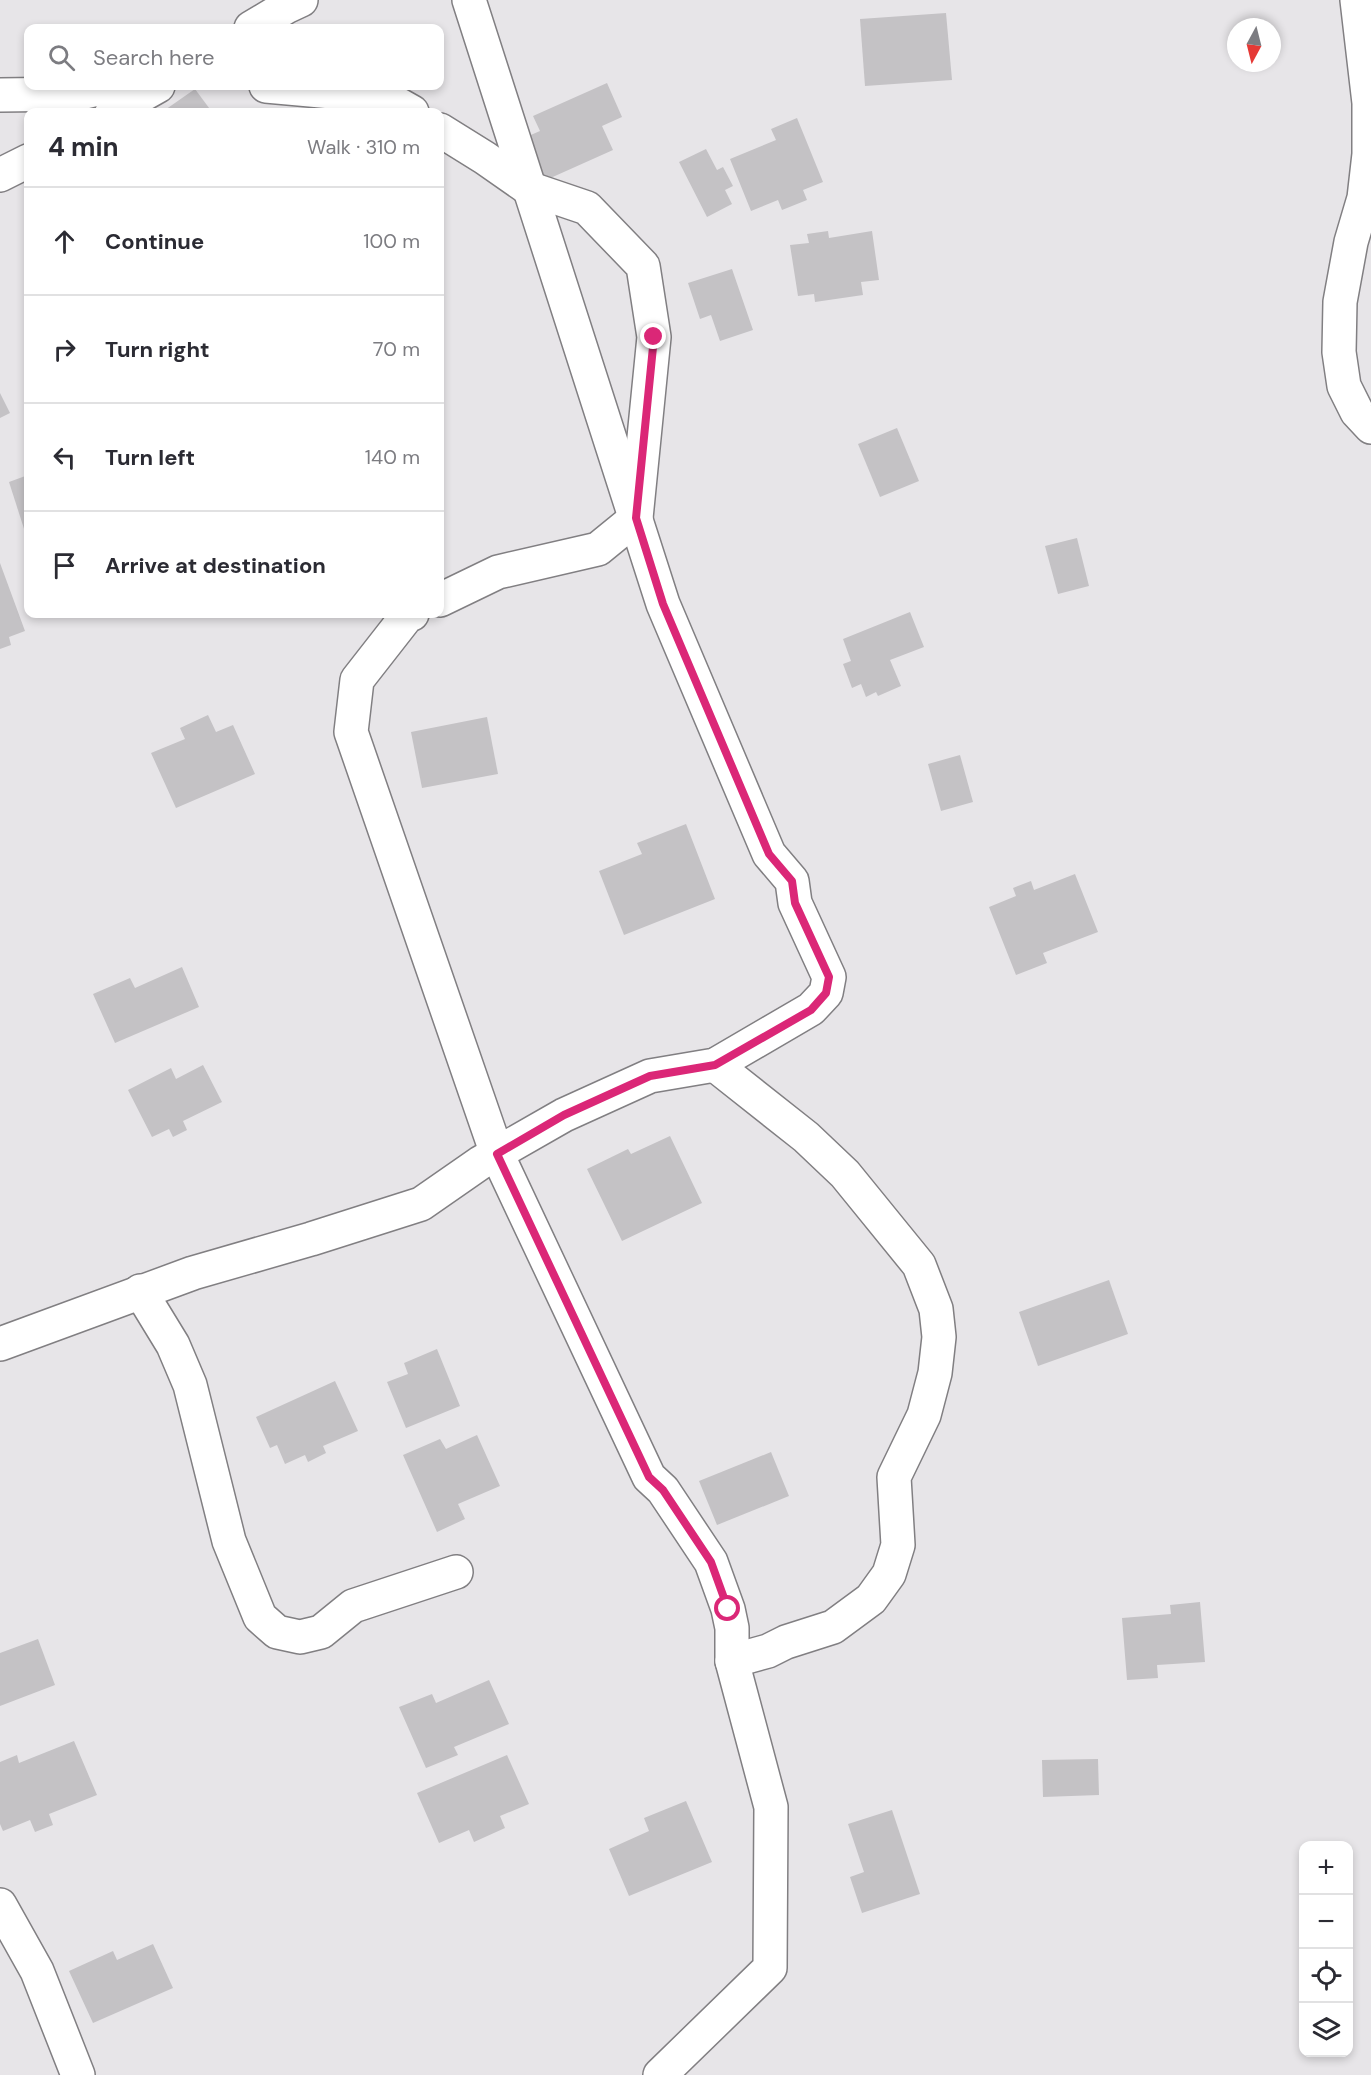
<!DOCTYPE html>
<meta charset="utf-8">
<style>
body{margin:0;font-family:"DM Sans",sans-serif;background:#f7f7f7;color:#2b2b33}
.controls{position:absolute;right:18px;bottom:18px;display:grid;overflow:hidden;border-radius:12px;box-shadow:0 3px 9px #0003}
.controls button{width:54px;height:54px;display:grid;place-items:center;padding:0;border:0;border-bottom:2px solid #e1e1e2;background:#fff;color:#2b2b33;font:30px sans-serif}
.compass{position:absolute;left:1227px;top:18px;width:54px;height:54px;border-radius:50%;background:#fff;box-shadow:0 3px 9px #0003;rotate:187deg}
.stop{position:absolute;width:18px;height:18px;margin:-14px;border:4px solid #db2777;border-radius:50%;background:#fff}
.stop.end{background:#db2777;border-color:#fff;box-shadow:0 2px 6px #0008}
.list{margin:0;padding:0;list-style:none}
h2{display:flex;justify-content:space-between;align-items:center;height:78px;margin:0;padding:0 24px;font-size:26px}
h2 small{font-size:20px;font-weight:400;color:#7c7c81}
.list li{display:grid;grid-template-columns:39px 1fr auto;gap:18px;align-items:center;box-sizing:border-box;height:108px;padding:0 24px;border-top:2px solid #e1e1e2}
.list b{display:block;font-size:22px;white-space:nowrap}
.list em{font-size:20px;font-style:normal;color:#7c7c81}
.icon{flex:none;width:33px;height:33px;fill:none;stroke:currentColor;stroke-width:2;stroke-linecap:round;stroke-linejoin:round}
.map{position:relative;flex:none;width:1371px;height:2075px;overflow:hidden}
.search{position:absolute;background:#fff;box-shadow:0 3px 9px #0003;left:24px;top:24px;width:420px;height:66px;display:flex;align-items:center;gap:15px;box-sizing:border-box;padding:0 21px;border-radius:12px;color:#7c7c81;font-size:22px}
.panel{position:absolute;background:#fff;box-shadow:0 3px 9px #0003;left:24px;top:108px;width:420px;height:510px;border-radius:12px}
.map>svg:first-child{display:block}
.building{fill:#c4c2c5}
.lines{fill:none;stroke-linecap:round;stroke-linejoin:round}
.minor-casing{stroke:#817f82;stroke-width:36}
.minor{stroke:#fff;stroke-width:33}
.route{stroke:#db2777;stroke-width:8}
</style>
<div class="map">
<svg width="1371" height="2075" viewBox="0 0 1371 2075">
<rect width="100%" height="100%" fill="#e7e5e8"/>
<g class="building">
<polygon points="946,13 952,80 865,86 860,19"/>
<polygon points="607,83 622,117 602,126 613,150 546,180 526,137 540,131 533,116"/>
<polygon points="195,89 212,112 162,112"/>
<polygon points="797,118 823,182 803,190 807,200 782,210 778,200 751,211 730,159 776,140 771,129"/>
<polygon points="706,149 717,170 723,167 733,186 725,190 732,204 707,217 679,162"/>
<polygon points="828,231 829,238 872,231 879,280 861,282 863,295 815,302 814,294 798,296 790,245 809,243 807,234"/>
<polygon points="732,269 753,330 720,341 711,315 700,319 688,283"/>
<polygon points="0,393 10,413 0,418"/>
<polygon points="897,428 919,481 880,497 858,444"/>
<polygon points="28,475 28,534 26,535 9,482"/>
<polygon points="1077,538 1089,586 1058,594 1045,546"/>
<polygon points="0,563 25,631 9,637 11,645 0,649"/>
<polygon points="910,612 924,647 890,660 901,686 878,696 876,692 866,697 861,684 852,688 843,664 851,661 843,639"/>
<polygon points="208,715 216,732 233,725 255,774 176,808 151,753 185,739 180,728"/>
<polygon points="487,717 498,774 422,788 411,732"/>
<polygon points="960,755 973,802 941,811 928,764"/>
<polygon points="686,824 715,899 624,935 599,871 642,854 637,843"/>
<polygon points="1075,874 1098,932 1043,953 1047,963 1016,975 989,907 1016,896 1013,888 1031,881 1034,890"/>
<polygon points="182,967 199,1007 115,1043 93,994 130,978 135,988"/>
<polygon points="203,1065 222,1102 183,1121 187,1130 173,1137 169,1129 152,1137 128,1090 171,1068 176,1079"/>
<polygon points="670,1136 702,1203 622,1241 587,1169 628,1149 631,1154"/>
<polygon points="1109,1280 1128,1334 1038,1366 1019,1312"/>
<polygon points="437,1349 460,1406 406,1428 387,1382 408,1374 404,1363"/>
<polygon points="335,1381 358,1431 323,1446 326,1453 308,1462 305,1455 285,1464 277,1445 270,1448 256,1417"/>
<polygon points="477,1435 500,1486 458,1504 465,1519 437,1532 403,1455 440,1439 446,1449"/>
<polygon points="771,1452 789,1496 717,1525 699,1481"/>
<polygon points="1200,1602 1205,1662 1157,1665 1158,1678 1127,1680 1122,1618 1171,1614 1170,1605"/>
<polygon points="38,1639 55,1685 0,1706 0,1653"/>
<polygon points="489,1680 509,1724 454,1747 458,1755 426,1768 399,1707 432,1694 436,1703"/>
<polygon points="74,1741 97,1795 49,1814 53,1825 35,1832 30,1820 3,1831 0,1824 0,1762 17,1755 19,1763"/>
<polygon points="507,1755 529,1804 500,1816 505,1828 474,1842 469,1830 439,1843 417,1793"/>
<polygon points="1098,1759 1099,1795 1043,1797 1042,1760"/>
<polygon points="686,1801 712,1862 629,1896 609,1849 649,1831 644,1818"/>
<polygon points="892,1810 920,1894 862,1913 850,1877 864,1872 848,1824"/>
<polygon points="153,1944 173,1988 93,2023 69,1971 113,1951 117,1960"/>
</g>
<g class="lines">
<defs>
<g id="minor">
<polyline points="1357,0 1369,103 1369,154 1364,198 1351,242 1340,302 1339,352 1344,386 1357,412 1371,427"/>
<polyline points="251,28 286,7 301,0"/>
<polyline points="266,86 376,96 389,99 412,112"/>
<polyline points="0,95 77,94 110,86"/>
<polyline points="112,112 158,86"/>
<polyline points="440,130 485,158 528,188 587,208 643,266 654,337 636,518 598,549 498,572 440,600"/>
<polyline points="0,175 28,161"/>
<polyline points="412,614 407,616 357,680 351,732 497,1154 649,1477 663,1490 711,1562 728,1609 732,1628 732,1661 771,1807 770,1968 660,2075"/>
<polyline points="715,1065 806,1137 845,1174 919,1265 936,1309 939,1337 935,1373 924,1415 894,1477 898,1545 889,1574 871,1599 833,1627 786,1642 768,1651 732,1661"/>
<polyline points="140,1291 173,1345 190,1385 229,1541 260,1617 277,1632 300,1637 321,1632 353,1606 456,1572"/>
<polyline points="0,1344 193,1273 311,1239 421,1204 480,1163 564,1115 650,1076 715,1065 811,1009 826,993 829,977 795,903 792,881 769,854 663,604 469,0"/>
<polyline points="0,1905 37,1971 78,2075"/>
</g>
</defs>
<use href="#minor" class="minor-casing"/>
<use href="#minor" class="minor"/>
</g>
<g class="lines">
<polyline class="route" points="654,337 636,518 663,604 769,854 792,881 795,903 829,977 826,993 811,1010 715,1065 650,1076 564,1115 497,1154 649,1477 663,1490 711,1562 728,1609"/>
</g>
</svg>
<div class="controls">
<button>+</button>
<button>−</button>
<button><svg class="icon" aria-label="locate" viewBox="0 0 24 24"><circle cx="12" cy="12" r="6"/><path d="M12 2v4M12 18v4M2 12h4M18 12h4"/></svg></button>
<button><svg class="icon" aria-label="layers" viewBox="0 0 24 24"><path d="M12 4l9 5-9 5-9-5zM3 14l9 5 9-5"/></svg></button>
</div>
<svg class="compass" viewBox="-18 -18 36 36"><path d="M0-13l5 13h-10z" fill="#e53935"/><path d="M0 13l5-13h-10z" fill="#7c7c81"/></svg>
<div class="stop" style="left:728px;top:1609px"></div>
<div class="stop end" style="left:654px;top:337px"></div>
<div class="search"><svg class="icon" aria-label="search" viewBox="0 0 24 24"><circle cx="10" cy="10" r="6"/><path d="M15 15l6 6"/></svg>Search here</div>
<section class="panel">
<h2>4 min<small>Walk · 310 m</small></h2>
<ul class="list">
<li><svg class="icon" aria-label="ahead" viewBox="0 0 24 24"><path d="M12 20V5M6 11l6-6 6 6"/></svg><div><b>Continue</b></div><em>100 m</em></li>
<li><svg class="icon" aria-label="right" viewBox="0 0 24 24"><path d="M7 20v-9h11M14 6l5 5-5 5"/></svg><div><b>Turn right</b></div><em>70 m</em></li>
<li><svg class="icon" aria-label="left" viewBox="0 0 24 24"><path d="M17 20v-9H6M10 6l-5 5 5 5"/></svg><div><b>Turn left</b></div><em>140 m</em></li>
<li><svg class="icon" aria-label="arrive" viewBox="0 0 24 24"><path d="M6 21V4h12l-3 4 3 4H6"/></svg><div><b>Arrive at destination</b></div></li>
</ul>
</section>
</div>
